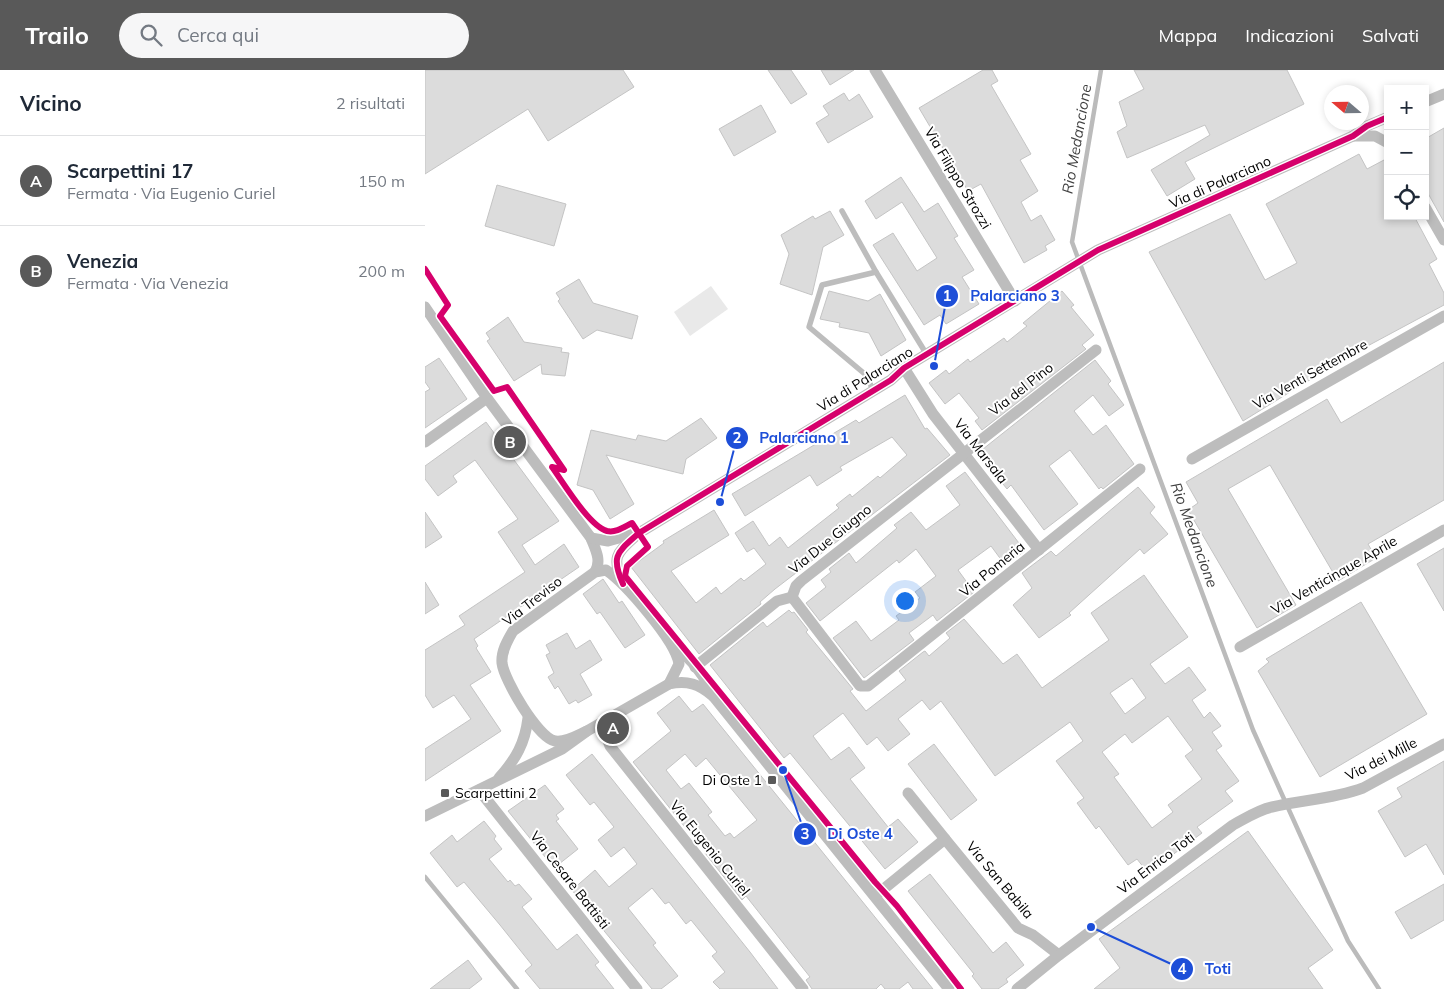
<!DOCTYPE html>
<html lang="it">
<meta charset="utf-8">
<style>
body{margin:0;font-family:Mulish,sans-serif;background:#f6f6f7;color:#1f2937}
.controls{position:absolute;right:15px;top:15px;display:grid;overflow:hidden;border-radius:0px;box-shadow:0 2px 8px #0003}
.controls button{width:45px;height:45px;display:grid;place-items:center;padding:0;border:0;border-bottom:1px solid #e0e1e3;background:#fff;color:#1f2937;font:25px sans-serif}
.compass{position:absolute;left:899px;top:15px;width:45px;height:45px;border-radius:50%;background:#fff;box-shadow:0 2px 8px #0003;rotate:290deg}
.you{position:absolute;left:479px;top:530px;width:18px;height:18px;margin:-12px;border:4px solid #fff;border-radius:50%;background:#1a73e8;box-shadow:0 0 0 8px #1a73e833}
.badge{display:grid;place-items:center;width:32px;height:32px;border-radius:50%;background:#595959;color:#fff;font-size:16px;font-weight:700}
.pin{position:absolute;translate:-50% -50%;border:2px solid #fff;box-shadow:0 1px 5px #0006}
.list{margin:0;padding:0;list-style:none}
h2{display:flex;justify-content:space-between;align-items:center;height:65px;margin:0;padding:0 20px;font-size:21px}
h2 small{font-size:16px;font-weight:400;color:#747a83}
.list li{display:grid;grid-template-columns:32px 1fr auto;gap:15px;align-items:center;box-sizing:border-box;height:90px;padding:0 20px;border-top:1px solid #e0e1e3}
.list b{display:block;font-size:19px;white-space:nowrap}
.list p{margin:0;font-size:16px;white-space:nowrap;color:#747a83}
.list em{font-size:16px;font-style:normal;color:#747a83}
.icon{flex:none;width:28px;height:28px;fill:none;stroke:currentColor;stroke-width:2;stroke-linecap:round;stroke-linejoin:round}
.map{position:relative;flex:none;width:1019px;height:919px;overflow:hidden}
header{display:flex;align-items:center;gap:30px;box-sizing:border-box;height:70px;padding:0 25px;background:#595959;color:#fff}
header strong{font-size:24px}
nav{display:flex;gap:28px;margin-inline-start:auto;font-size:18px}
.search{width:350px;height:45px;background:#f6f6f7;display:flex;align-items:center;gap:12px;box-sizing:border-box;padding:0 18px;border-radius:28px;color:#747a83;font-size:19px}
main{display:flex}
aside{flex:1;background:#fff}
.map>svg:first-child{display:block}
.green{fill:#e9e9e9}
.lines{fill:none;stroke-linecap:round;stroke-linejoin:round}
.stream{stroke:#bbb;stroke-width:4.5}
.building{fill:#dcdcdc;stroke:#c4c4c4;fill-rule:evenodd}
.lane{stroke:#bdbdbd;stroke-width:5.5}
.street{stroke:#bdbdbd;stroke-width:11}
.cycleway-casing{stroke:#fff;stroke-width:9}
.cycleway{stroke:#d6006c;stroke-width:6}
.poi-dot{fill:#595959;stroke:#fff;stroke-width:2}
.labels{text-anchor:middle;stroke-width:4;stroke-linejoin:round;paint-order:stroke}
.street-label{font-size:14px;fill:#000;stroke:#fff}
.poi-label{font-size:14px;fill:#000;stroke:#fff;text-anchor:end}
.water-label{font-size:15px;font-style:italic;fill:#3f3f3f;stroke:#fff}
.leader{fill:none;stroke:#1d4ed8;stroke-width:2}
.callout-dot{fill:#1d4ed8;stroke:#fff;stroke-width:2}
.mark-label{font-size:15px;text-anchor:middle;font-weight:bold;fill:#fff}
.callout-label{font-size:15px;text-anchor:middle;font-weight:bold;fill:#1d4ed8;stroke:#fff;stroke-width:4;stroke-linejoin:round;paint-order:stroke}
</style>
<header>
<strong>Trailo</strong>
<div class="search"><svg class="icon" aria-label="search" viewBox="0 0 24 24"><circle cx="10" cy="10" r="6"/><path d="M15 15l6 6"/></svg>Cerca qui</div>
<nav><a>Mappa</a><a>Indicazioni</a><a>Salvati</a></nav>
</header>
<main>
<aside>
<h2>Vicino<small>2 risultati</small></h2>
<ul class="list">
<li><span class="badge">A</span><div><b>Scarpettini 17</b><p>Fermata · Via Eugenio Curiel</p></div><em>150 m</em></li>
<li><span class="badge">B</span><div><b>Venezia</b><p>Fermata · Via Venezia</p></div><em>200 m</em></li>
</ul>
</aside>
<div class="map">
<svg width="1019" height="919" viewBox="0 0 1019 919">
<rect width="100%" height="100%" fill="#fff"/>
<polygon class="green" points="286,216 303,239 265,266 249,242"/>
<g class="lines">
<g class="stream">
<polyline points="676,0 647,172 828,660 923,871 954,919"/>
<polyline points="0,807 92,919"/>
</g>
</g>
<g class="building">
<polygon points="0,0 198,0 209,17 123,71 103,39 0,104"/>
<polygon points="343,0 366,0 382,24 366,34"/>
<polygon points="396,0 429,0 405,15"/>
<polygon points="558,0 567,0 573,11 566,15 606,84 595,90 613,121 596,132 606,151 616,145 630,170 620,176 622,180 599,193 556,114 543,121 494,38"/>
<polygon points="709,0 862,0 879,34 760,92 770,109 742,126 726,100 785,65 780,55 702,88 692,62 702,56 694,32 719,19"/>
<polygon points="419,23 424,31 434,24 448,47 403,73 391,53 404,45 398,36"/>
<polygon points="336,35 351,62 309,86 294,59"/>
<polygon points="1019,58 1019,152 1000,118 1000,69"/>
<polygon points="934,84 942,99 959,90 963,97 963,146 989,146 1012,189 1004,194 1019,223 1019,235 922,287 818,351 724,182 805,144 840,210 872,193 841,134"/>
<polygon points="476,107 499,142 513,133 533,166 529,168 549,200 537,207 554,234 521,254 515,245 499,255 448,175 468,163 492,201 512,188 477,132 451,149 440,131"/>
<polygon points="72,115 141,134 129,176 60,156"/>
<polygon points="405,141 419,165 398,177 387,225 355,214 364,184 356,165 388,146 390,149"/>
<polygon points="154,209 168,233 213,246 207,269 172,260 158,269 133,231 135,229 131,223"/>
<polygon points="404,221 443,231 455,224 481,270 456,286 444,263 414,257 415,253 395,249"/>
<polygon points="637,221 649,235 646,237 669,265 657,275 661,279 557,360 550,351 554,348 534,323 520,334 504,313 521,300 524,304 543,289 545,292 579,268 582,272 602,256 598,253"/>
<polygon points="83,247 99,272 137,278 136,282 144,283 140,306 117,304 116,294 89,311 62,271 65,269 61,263"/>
<polygon points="14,288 42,329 0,358 0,322 5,319 0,312 0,297"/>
<polygon points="670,290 686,311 683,314 699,335 684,346 668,325 649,341 668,365 681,355 709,394 678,419 676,417 674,419 645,380 624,396 653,434 619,460 586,415 582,419 553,383"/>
<polygon points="1019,292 1019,430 943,474 951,488 913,511 845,395 803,419 871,535 832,558 763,440 773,433 761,412 902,329 916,353"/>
<polygon points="480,325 500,359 502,358 525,385 350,519 335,532 336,534 274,584 206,497 239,473 238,471 289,440 304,465 246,501 271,533 291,517 296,524 316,508 319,511 341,494 329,478 322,482 310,463 328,451 344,476 355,467 363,478 414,438 411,435 425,424 427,427 453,406 455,408 482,385 467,367 415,397 417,400 392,416 385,405 320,446 307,424 431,350 434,353"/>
<polygon points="276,348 292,368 261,389 258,404 181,385 209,434 185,449 168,420 152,415 166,360 211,370 213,365 241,371"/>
<polygon points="61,352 134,451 97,475 110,495 139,474 154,497 49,569 53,576 51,578 66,602 45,615 76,661 0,711 0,679 46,649 29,625 8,638 0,625 0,580 40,555 34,546 100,502 73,462 93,449 50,390 28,406 32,412 13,426 0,409 0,396"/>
<polygon points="540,402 600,481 580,495 566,476 533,500 549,522 512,551 508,545 484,563 489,570 439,608 408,568 431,551 446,571 474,550 471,546 495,528 490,522 511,506 491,479 474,493 472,490 395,551 381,533 401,517 396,510 406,502 404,499 424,483 431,493 472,458 469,455 486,442 501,460 535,435 521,416"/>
<polygon points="713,417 730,437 725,443 743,464 719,484 715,479 644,543 646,545 614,568 588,535 607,518 597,503 626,481 631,486"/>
<polygon points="0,442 17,467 0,478"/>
<polygon points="1019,478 1019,541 992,494"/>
<path d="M 719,505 L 763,567 L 725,594 L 740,614 L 764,597 L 781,620 L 767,630 L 779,648 L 785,642 L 796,656 L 787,662 L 797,676 L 791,680 L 814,711 L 800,721 L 808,731 L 772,757 L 777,763 L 723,803 L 712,789 L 703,795 L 674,756 L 671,759 L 652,733 L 659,728 L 631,691 L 658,671 L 645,652 L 570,706 L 516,631 L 505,640 L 497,630 L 473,649 L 485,664 L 463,681 L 452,667 L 442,675 L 418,643 L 388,666 L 406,690 L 424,677 L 440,698 L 425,709 L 463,757 L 473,749 L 493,772 L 460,799 L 365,683 L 359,688 L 285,595 L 338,552 L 342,557 L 364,540 L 367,543 L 369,542 L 383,560 L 381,562 L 428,619 L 425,621 L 441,641 L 481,610 L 474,601 L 498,582 L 500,581 L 504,586 L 525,568 L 521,563 L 539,549 L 578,594 L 592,584 L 617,618 L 684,570 L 666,543 ZM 707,608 L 721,628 L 700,644 L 685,623 ZM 743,646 L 768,680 L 760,686 L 777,709 L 743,735 L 748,742 L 727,758 L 689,707 L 694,704 L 677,682 L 700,664 L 707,673 Z"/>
<polygon points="178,509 194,533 197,531 220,565 200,578 175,542 172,544 158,524"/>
<polygon points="0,512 14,535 0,544"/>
<polygon points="936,532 1002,644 895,707 833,601 844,592 841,589"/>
<polygon points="142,563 151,579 165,570 177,590 155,604 167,625 153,633 151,630 144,634 133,616 130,619 123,607 129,603 121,585 125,583 121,575"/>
<path d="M 254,626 L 267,642 L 278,634 L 508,919 L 488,919 L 483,912 L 474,919 L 460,919 L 456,914 L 451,919 L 387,919 L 381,910 L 385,907 L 321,826 L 317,830 L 280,783 L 284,780 L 267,758 L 263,761 L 208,692 L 246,661 L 232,643 ZM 260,684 L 271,697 L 281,688 L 332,750 L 309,768 L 305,763 L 300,766 L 283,745 L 287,742 L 264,713 L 256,719 L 241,700 Z"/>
<polygon points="509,674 552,730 526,750 483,694"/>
<polygon points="167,684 325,882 353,919 295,919 288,912 300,902 287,886 292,882 266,850 261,854 244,832 240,834 227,818 203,838 231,873 228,875 253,906 236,919 227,919 161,839 147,820 170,800 184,817 212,794 199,777 186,787 173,770 189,757 169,732 165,735 141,705"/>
<polygon points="1019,691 1019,805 1001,774 980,787 953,741 977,727 972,718"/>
<polygon points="120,715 139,739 131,745 134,749 131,751 153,779 129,798 83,741"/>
<polygon points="59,751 71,766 69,769 77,779 64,789 83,812 85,810 90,816 94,814 107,829 97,837 132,880 152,864 174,892 170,895 189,919 115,919 100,901 107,895 75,855 39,812 32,817 5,783 27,765 32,772"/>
<polygon points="823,761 908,880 883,898 898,919 669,919 695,898 674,869"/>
<polygon points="505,804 568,883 581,872 599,895 581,909 583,912 573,919 557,919 547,906 549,904 483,821"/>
<polygon points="1019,814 1019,850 986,869 970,842"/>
<polygon points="43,890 57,909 44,919 5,919"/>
</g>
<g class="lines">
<g class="lane">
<polyline points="417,141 451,202"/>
<polyline points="448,320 441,305 384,257 397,215 451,202 502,285"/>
</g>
<g class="street">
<polyline points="450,0 590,231"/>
<polyline points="1000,32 1019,24"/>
<polyline points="928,66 950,66 963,73"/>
<polyline points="1000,137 1019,170"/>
<path d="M 0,237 L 62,328 L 166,468 C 170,479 177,490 170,502"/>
<polyline points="479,298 508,344 614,480"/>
<polyline points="0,372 62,328"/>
<polyline points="767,389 1019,246"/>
<polyline points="166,468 183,471 212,463"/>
<path d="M 198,514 C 185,485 193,482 214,463 L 466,310 L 479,298 L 673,180 L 928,66 L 942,56 L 963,47"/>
<polyline points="367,527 435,616 443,616 715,399"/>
<polyline points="367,527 371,516 376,511 671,280"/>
<path d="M 249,577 C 266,587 282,609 289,627 L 524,919"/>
<polyline points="815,577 1019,460"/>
<polyline points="270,597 352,531 367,527"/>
<polyline points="180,651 179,661 185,676 378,919"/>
<path d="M 162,661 C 153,665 140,673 130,671 C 113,668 79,610 77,593 C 76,582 82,571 88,561 L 170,502 L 181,500 C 200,513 251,571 254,594 L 244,614"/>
<path d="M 74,708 C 91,689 100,673 103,648"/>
<polyline points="54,720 212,919"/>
<polyline points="483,723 520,769"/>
<path d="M 0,746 L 137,679 L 162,661 L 244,614 C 262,610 274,614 288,626"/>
<polyline points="450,826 520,769 593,858 608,865 634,885"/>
<path d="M 592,919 L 634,885 L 808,755 C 821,748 833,740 847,737 C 877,730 908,729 938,718 L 1019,674"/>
</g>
<defs>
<g id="cycleway">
<path d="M 0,199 L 23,235 L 15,246 L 69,321 L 82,317 L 139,400 L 127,397 C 138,412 164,456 182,461 C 191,463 199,457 207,453 L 223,477 L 202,496 L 200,506 L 450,812 L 472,836 L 536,919"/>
<path d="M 198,514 C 185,485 193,482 214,463 L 466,310 L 479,298 L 673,180 L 928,66 L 942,56 L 963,47"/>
</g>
</defs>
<use href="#cycleway" class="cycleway-casing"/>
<use href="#cycleway" class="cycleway"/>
</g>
<g class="poi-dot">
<rect x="342" y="705" width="10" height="10" rx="2.5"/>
<rect x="15" y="718" width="10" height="10" rx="2.5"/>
</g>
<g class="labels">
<g class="street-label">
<text transform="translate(533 108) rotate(59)" y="5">Via Filippo Strozzi</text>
<text transform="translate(795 112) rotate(-24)" y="5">Via di Palarciano</text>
<text transform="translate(885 304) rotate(-29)" y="5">Via Venti Settembre</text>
<text transform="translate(440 309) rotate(-32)" y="5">Via di Palarciano</text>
<text transform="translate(596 319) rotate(-38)" y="5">Via del Pino</text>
<text transform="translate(556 381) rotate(52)" y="5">Via Marsala</text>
<text transform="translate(405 469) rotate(-39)" y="5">Via Due Giugno</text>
<text transform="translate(567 499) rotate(-39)" y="5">Via Pomeria</text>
<text transform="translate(909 505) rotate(-30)" y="5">Via Venticinque Aprile</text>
<text transform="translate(107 531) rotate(-38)" y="5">Via Treviso</text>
<text transform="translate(956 689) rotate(-27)" y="5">Via dei Mille</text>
<text transform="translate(285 778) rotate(51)" y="5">Via Eugenio Curiel</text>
<text transform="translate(731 793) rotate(-37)" y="5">Via Enrico Toti</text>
<text transform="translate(145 810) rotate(52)" y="5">Via Cesare Battisti</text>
<text transform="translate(575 810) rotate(50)" y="5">Via San Babila</text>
</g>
<g class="poi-label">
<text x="337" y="715">Di Oste 1</text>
<text x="30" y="728" text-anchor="start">Scarpettini 2</text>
</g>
<g class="water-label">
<text transform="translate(652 69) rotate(-80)" y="5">Rio Medancione</text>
<text transform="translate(769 465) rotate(70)" y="5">Rio Medancione</text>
</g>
</g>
<path class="leader" d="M509 296L522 226M295 432L312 368M358 700L380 764M666 857L757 899"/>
<g class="callout-dot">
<circle cx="509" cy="296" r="5"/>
<circle cx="295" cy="432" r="5"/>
<circle cx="358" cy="700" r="5"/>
<circle cx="666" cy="857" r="5"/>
<circle cx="522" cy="226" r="12"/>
<circle cx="312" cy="368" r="12"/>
<circle cx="380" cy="764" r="12"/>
<circle cx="757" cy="899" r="12"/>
</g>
<g class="mark-label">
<text x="522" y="231">1</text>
<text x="312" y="373">2</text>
<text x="380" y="769">3</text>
<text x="757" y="904">4</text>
</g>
<g class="callout-label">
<text x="590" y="231">Palarciano 3</text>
<text x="379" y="373">Palarciano 1</text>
<text x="435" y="769">Di Oste 4</text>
<text x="793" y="904">Toti</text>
</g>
</svg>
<div class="controls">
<button>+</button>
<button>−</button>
<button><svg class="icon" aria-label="locate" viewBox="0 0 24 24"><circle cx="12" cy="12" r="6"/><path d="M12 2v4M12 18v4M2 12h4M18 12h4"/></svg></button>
</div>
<svg class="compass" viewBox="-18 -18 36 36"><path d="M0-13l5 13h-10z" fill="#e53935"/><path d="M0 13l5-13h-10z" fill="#747a83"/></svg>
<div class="you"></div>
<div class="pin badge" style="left:188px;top:658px">A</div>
<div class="pin badge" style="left:85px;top:372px">B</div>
</div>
</main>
